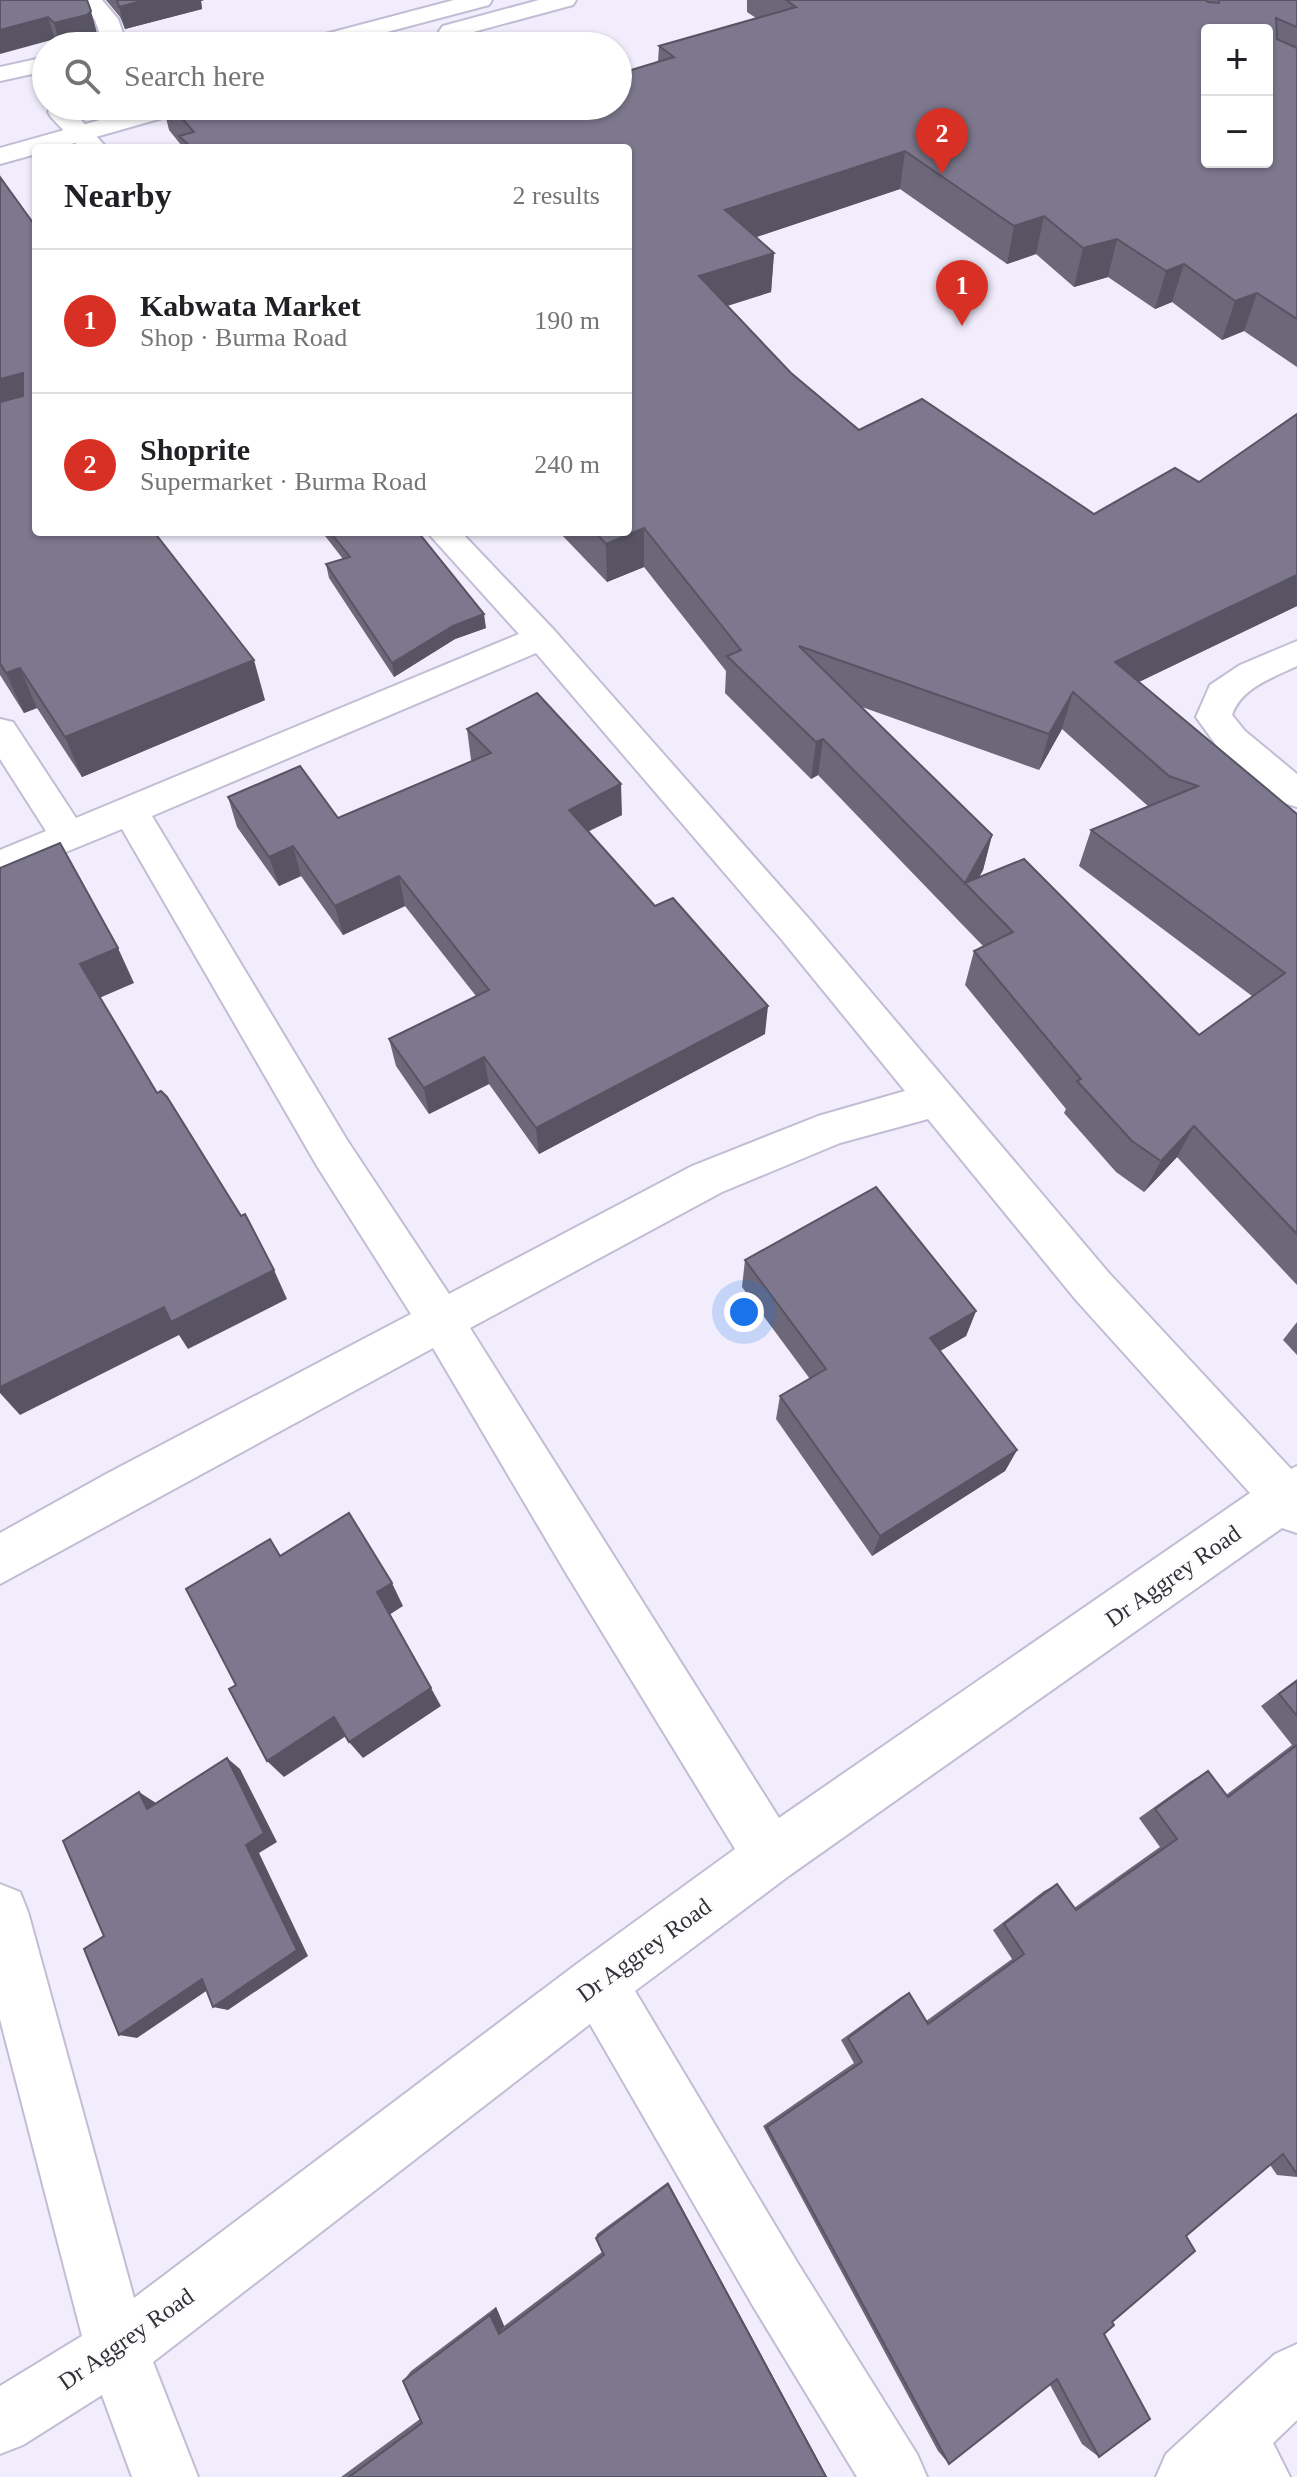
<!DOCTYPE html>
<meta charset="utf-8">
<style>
body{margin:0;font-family:Georgia,serif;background:#f6f6f6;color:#202124}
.controls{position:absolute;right:24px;top:24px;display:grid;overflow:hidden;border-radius:8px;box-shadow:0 2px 6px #0004}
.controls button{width:72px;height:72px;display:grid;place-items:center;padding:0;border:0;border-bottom:2px solid #e0e0e0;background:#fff;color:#202124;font:40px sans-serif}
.you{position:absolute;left:744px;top:1312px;width:28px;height:28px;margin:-20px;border:6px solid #fff;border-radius:50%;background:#1a73e8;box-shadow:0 0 0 12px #1a73e833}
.badge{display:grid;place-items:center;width:52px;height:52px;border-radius:50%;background:#d93025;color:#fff;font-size:26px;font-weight:700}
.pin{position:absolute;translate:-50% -66px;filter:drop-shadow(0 2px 4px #0008)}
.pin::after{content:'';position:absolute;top:42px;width:28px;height:24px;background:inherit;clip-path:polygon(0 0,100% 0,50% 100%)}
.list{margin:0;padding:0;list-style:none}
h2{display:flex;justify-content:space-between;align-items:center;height:104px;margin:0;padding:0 32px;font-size:34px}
h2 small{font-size:26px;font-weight:400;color:#757577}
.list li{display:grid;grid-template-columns:52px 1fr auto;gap:24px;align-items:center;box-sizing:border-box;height:144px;padding:0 32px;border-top:2px solid #e0e0e0}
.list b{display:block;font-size:30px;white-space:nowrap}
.list p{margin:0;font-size:26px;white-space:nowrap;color:#757577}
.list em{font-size:26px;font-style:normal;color:#757577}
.icon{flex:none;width:44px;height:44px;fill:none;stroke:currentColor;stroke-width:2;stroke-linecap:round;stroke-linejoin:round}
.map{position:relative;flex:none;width:1297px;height:2477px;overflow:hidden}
.search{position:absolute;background:#fff;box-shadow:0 2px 6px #0004;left:32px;top:32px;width:600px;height:88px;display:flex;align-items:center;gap:20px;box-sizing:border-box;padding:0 28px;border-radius:44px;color:#757577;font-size:30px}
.panel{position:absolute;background:#fff;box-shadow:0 2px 6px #0004;left:32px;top:144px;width:600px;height:392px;border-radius:8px}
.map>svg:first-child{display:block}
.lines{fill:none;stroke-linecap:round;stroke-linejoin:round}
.minor-casing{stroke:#c2bdd4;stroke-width:4}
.major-casing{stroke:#c2bdd4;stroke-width:4}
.minor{fill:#fff;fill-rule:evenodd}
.major{fill:#fff;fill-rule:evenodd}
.wall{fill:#6c6779;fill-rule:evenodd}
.shaded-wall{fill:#585463}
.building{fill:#7d788d;stroke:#585463;stroke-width:2;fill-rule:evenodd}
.labels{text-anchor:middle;stroke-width:6;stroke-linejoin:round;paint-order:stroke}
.near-street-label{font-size:24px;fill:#323039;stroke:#fdfdfd}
</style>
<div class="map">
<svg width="1297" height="2477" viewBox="0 0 1297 2477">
<rect width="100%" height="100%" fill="#f1edfc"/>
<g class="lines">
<defs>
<g id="minor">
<polygon points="79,0 102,0 118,19 124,36 114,46 88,46 100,34 95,20"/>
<polygon points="46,57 46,71 0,81 0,67"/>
<polygon points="51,107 69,107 107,148 80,148 51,117 48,112"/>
<path d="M 427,532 L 461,532 L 554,630 L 810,920 L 1108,1272 L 1291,1469 L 1297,1466 L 1297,1533 L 1282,1528 L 790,1875 L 635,1991 L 797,2262 L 917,2454 L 927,2477 L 857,2477 L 753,2306 L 590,2024 L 153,2362 L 198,2477 L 132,2477 L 102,2395 L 23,2445 L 0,2454 L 0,2386 L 82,2336 L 0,2019 L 0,1884 L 20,1892 L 28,1912 L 134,2298 L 578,1963 L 735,1849 L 566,1573 L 433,1348 L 0,1584 L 0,1533 L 108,1473 L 411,1314 L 317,1166 L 122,829 L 0,879 L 0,850 L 46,831 L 0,759 L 0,719 L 13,722 L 76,818 L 519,634 ZM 536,653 L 782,940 L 905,1091 L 818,1116 L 692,1166 L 449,1294 L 347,1140 L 152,816 ZM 928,1119 L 1076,1300 L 1250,1493 L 779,1818 L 470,1328 L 722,1192 L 840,1143 Z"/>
<path d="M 1297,641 L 1297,666 C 1272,678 1241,688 1232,715 L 1245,731 L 1297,774 L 1297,807 L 1284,803 L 1219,749 L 1196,717 L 1210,685 L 1240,665 Z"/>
<polygon points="1297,2344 1297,2420 1273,2443 1290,2477 1156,2477 1166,2454 1275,2354"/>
</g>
<g id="major">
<polygon points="454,0 492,0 489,5 334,46 295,46 299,41"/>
<polygon points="539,0 576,0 573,5 451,38 443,36 439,31 443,26"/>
<polygon points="150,106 190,106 187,111 57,148 36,148 36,154 0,164 0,148"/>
</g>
</defs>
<use href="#minor" class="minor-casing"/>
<use href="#major" class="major-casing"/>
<use href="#minor" class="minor"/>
<use href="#major" class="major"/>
</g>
<g class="wall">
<polygon points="0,0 97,33 93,37 60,45 55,39"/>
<polygon points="106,0 204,0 201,1 202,9 125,29 120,17"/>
<path d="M 747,0 L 1297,0 L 1297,367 L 1244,331 L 1222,340 L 1172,302 L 1155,309 L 1108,277 L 1074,287 L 1036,254 L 1007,264 L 900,189 L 756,237 L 774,253 L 771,292 L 727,306 L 791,373 L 859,430 L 1094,514 L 1199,482 L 1297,414 L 1297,606 L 1139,682 L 1297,814 L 1297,1285 L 1177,1157 L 1144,1192 L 1116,1172 L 1064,1113 L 1066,1109 L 965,985 L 974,951 L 983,946 L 818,775 L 811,779 L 725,693 L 726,671 L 644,567 L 607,582 L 559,532 L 628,532 L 628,148 L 182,148 L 181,145 L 169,130 L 163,106 L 505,106 L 507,108 L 658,62 L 659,46 L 756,18 L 747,12 ZM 862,707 L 1039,770 L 1062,729 L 1149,807 L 1091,830 L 1079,866 L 1252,996 L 1199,1035 L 979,877 L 983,870 L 992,835 Z"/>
<polygon points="0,177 36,532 265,700 82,777 37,708 24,713 0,675"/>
<polygon points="322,532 418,532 486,628 455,639 394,677 329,578 326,564 343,559"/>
<polygon points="467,729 622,815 588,831 765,1034 539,1154 489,1084 429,1114 396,1066 389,1039 476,996 405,906 343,935 301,876 279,886 237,827 228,797 338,818 473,761 471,760"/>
<polygon points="745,1260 976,1311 966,1336 940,1351 1017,1450 1005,1471 872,1556 776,1419 780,1396 810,1379 742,1287"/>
<polygon points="1297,1322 1297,1355 1283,1340"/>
<polygon points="1297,1679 1297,2177 1277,2175 1270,2165 1186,2236 1112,2322 1104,2334 1099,2457 1082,2444 1050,2385 949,2464 938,2451 763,2126 854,2063 841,2040 901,1997 909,1993 926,2021 1012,1959 993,1930 1044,1891 1057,1884 1074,1908 1160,1847 1139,1818 1191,1781 1208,1771 1226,1795 1292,1745 1261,1706"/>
<polygon points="668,2182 827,2477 341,2477 420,2419 403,2381 411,2371 496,2307 504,2326 602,2252 596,2238 597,2234"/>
</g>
<g class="shaded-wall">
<polygon points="146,0 204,0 201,1 202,9 125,29 119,7"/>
<polygon points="91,11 97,33 93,37 60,45 54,23"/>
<polygon points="48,17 55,39 0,54 0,30"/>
<polygon points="905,151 900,189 724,248 725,210"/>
<polygon points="1044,216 1036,254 1007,264 1014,226"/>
<polygon points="1117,239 1108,277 1074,287 1083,248"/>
<polygon points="774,253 771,292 698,315 699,276"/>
<polygon points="1184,264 1172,302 1155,309 1166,271"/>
<polygon points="1257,293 1244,331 1222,340 1235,301"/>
<polygon points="23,373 36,410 0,425 0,379"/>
<polygon points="644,528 644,567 607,582 606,544"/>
<polygon points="1297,575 1297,606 1103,699 1115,662"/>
<polygon points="484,614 486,628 455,639 394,677 392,663 453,626"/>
<polygon points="254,660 265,700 82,777 65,737"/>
<polygon points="20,668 37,708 24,713 6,673"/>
<polygon points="1073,692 1062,729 1039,770 1049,734"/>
<polygon points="823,739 818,775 811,779 816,742"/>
<polygon points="621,784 622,815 571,840 569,810"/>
<polygon points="992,835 983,870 972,890 965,883"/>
<polygon points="293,846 301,876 279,886 269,857"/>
<polygon points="399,876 405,906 343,935 335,906"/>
<polygon points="118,948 134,983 97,999 80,964"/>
<polygon points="768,1006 765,1034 539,1154 536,1128"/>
<polygon points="484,1057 489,1084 429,1114 424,1088"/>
<polygon points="1194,1126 1177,1157 1144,1192 1161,1161"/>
<polygon points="274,1270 287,1299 188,1349 179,1335 20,1415 0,1393 0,1387 164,1307"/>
<polygon points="976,1311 966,1336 921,1362 930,1338"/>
<polygon points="1017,1450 1005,1471 872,1556 880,1536"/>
<polygon points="392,1583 403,1606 389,1615 377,1592"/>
<polygon points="431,1688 441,1706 363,1758 349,1742"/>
<polygon points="334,1717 349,1734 284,1777 267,1761"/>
<polygon points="227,1758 240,1769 277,1842 259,1853 308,1956 228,2010 213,2007 246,1845"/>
<polygon points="139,1792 156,1803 147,1809"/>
<polygon points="202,1979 218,1983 137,2038 119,2035"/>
<polygon points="668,2182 827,2477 826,2477"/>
<polygon points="496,2307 504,2326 499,2334 490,2315"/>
</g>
<g class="building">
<polygon points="0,0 87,0 91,11 87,15 54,23 48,17 0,30"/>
<polygon points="117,0 146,0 119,7"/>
<path d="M 786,0 L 1205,0 L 1208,2 L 1219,3 L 1219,0 L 1297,0 L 1297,27 L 1276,18 L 1277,39 L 1297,48 L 1297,319 L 1257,293 L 1235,301 L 1184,264 L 1166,271 L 1117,239 L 1083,248 L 1044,216 L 1014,226 L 905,151 L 725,210 L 774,253 L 699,276 L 791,373 L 859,430 L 922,399 L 1094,514 L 1175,468 L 1199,482 L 1297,414 L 1297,575 L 1115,662 L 1297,814 L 1297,1234 L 1194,1126 L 1161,1161 L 1132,1141 L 1077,1081 L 1081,1079 L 974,951 L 1013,932 L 823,739 L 816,742 L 727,656 L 741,650 L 644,528 L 606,544 L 595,532 L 628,532 L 628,148 L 192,148 L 179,136 L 194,132 L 171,106 L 505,106 L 507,108 L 512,106 L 618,106 L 618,74 L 674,57 L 659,46 L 796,7 ZM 1207,30 L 1267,30 L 1267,162 L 1207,162 ZM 799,646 L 1049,734 L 1073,692 L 1169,776 L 1198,786 L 1091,830 L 1285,973 L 1199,1035 L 1024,859 L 965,883 L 992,835 Z"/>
<polygon points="0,177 36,227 36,532 154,532 254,660 65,737 20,668 6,673 0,663 0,402 23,396 23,373 0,379"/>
<polygon points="330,532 418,532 484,614 453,626 392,663 326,564 350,557"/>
<polygon points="537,693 621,784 569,810 655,906 673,898 768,1006 536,1128 484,1057 424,1088 389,1039 489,990 399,876 335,906 293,846 269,857 228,797 300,766 338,818 491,753 467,729"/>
<polygon points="60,843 118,948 80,964 157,1093 161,1091 167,1097 241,1216 245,1214 274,1270 171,1322 164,1307 0,1387 0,868"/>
<polygon points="876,1187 976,1311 930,1338 1017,1450 880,1536 780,1396 826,1369 745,1260"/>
<polygon points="349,1513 392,1583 377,1592 431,1688 349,1742 334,1717 267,1761 229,1689 236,1685 186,1589 270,1539 280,1556"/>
<polygon points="1297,1681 1297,1716 1279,1694"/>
<polygon points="1297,1745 1297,2174 1283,2154 1186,2236 1195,2251 1112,2322 1114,2325 1104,2334 1150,2419 1099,2457 1057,2379 949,2464 767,2127 862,2062 848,2038 909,1993 928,2024 1024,1954 1004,1924 1057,1884 1076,1910 1177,1839 1155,1809 1208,1771 1228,1797"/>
<polygon points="227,1758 264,1833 246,1845 297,1950 213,2007 202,1979 119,2035 84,1949 104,1936 63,1841 139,1792 147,1809"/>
<polygon points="668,2184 826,2477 349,2477 422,2423 403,2381 490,2315 499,2334 604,2255 596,2238"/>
</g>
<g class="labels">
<g class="near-street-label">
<text transform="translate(1173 1576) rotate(-35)" y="8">Dr Aggrey Road</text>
<text transform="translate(644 1950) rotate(-36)" y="8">Dr Aggrey Road</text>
<text transform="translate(126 2339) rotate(-35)" y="8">Dr Aggrey Road</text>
</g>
</g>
</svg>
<div class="controls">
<button>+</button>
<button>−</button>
</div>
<div class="you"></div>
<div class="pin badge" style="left:962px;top:326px">1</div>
<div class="pin badge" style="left:942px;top:174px">2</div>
<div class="search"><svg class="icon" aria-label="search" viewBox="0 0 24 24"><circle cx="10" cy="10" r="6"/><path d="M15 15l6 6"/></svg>Search here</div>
<section class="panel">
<h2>Nearby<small>2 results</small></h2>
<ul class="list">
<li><span class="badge">1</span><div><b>Kabwata Market</b><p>Shop · Burma Road</p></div><em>190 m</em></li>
<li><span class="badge">2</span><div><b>Shoprite</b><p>Supermarket · Burma Road</p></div><em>240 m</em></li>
</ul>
</section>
</div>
